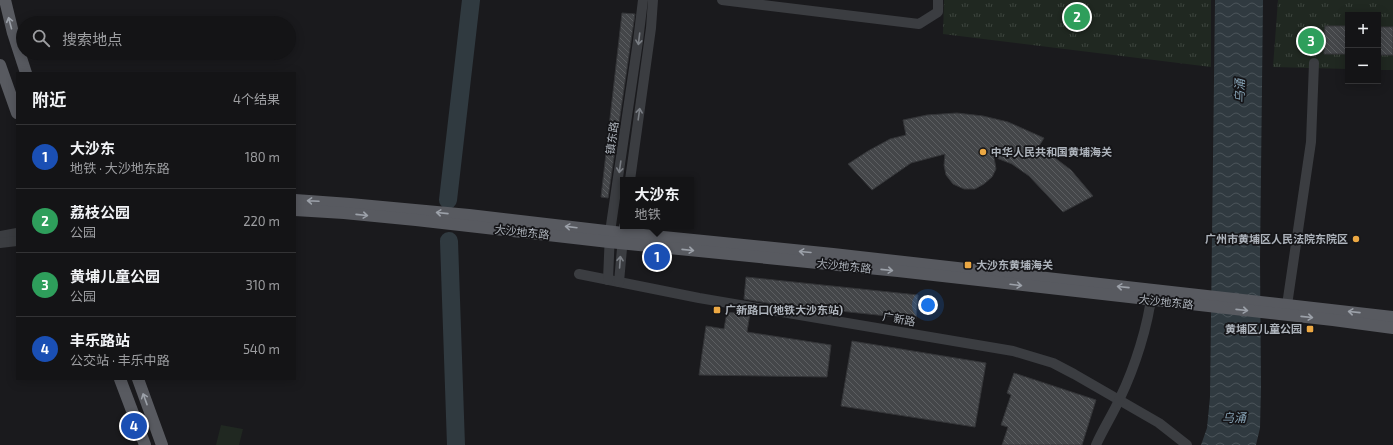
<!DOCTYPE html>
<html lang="zh">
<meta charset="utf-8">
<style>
body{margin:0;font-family:"Exo 2","Noto Sans SC",sans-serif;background:#212123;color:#f1f3f6}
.controls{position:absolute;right:12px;top:12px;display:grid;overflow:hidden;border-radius:0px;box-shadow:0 2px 10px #0003}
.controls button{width:36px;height:36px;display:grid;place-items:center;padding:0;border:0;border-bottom:1px solid #333335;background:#141416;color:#f1f3f6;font:20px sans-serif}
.you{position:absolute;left:928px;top:305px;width:14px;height:14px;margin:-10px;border:3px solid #fff;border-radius:50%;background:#1a73e8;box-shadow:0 0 0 6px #1a73e833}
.badge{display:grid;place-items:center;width:26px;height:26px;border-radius:50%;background:#1a73e8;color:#fff;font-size:13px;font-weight:700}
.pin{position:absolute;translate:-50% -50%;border:2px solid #fff;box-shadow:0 1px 4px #0006}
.popup{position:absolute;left:620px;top:177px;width:74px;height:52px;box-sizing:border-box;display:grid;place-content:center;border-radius:0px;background:#141416;filter:drop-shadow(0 1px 3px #0005);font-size:13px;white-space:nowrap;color:#9d9ea1}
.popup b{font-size:15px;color:#f1f3f6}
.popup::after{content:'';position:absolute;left:50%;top:100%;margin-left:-8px;border:8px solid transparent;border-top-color:#141416}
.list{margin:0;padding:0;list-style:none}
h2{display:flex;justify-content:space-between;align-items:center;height:52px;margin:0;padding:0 16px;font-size:17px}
h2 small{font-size:13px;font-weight:400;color:#9d9ea1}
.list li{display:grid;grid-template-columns:26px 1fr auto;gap:12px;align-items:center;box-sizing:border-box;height:64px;padding:0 16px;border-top:1px solid #333335}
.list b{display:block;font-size:15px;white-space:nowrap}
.list p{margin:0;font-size:13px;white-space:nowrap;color:#9d9ea1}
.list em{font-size:13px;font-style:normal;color:#9d9ea1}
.icon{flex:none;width:22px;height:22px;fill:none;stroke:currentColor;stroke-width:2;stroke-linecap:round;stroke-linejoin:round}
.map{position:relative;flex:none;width:1393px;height:445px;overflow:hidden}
.search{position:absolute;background:#141416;box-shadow:0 2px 10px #0003;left:16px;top:16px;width:280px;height:44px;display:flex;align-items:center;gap:10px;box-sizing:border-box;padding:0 14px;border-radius:22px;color:#9d9ea1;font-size:15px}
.panel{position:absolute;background:#141416;box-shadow:0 2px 10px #0003;left:16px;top:72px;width:280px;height:308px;border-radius:0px}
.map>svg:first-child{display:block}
.park{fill:url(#park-tufts)}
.pitch{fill:#202821}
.water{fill:url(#water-waves)}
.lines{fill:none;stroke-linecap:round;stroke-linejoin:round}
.river{stroke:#303a40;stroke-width:18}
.building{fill:url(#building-back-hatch);stroke:#343538}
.minor{stroke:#3b3d41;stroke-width:10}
.major{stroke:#585a60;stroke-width:12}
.oneway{stroke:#9ca1a9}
.oneway2{stroke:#7a7e84}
.poi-dot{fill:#eca843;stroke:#151518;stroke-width:1.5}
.labels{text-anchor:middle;stroke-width:3.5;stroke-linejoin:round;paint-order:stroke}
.street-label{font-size:11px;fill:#adb3bb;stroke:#151518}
.poi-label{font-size:11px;font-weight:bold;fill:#adb3bb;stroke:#151518;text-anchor:start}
.water-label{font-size:12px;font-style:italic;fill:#86a2b4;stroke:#151518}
</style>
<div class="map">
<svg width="1393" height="445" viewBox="0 0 1393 445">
<defs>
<pattern id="park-tufts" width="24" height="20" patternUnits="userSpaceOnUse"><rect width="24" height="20" fill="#202821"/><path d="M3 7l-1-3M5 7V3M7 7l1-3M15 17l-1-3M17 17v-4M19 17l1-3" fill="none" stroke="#3e453f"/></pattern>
<pattern id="water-waves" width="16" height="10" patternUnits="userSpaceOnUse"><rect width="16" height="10" fill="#303a40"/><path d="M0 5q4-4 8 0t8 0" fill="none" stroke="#4b545a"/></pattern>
<pattern id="building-back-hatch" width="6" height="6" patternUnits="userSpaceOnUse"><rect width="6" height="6" fill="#444649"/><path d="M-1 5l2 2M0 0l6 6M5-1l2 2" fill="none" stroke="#5c5e61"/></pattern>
</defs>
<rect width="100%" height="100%" fill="#1a1a1d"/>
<g class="park">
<polygon points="944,0 1211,0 1211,67 943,34"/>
<polygon points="1278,0 1393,0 1393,70 1378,70 1378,15 1348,15 1348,69 1273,67"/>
</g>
<polygon class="pitch" points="221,425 243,429 239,445 216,445"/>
<polygon class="water" points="1215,0 1263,0 1260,260 1261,388 1260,428 1256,445 1201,445 1207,428 1210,397"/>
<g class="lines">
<g class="river">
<polyline points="448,200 471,0"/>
<polyline points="449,241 456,445"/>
</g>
</g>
<g class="building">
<polygon points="622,13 635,14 608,198 601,197"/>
<polygon points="1325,26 1348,26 1348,54 1324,54"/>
<rect x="1378" y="27" width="15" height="28"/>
<polygon points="957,113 983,116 1008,122 1044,138 1039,146 1071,170 1093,196 1063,212 1029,176 1012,164 994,157 996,169 992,177 984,184 975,189 964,189 953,184 946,175 944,165 945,154 911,163 872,190 848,164 868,151 890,139 906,135 903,120 927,115"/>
<polygon points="746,277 918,295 916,319 773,304 744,299"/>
<polygon points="727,312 742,314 743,312 750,313 747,332 831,345 827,377 699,375 706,326 724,329"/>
<polygon points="852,341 986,363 975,427 841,406"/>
<polygon points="1014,373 1096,400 1082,445 1002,445 1008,427 1001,425 1011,395 1007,393"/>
</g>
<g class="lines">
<g class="minor">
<polyline points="722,0 919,24 938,12 938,0"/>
<polyline points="630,180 651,28 653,0"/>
<polyline points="0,236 17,233"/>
<polyline points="0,243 17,241"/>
<polyline points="579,274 699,298 1013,351 1053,363 1074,374 1159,423 1187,445"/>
<polyline points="608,280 610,232 638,41 643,0"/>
<polyline points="619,282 624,226"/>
<polyline points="1287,305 1311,142 1314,63"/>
<path d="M 1096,445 C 1103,429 1113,414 1120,398 C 1135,367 1148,326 1152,292"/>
</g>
<g class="major">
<polyline points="5,0 13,33 26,73"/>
<polyline points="0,65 17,113"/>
<polyline points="295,200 350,204 469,215 623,233 833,254 1393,317"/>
<polyline points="295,210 344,213 416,220 609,242 898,271 1333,320 1393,328"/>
<polyline points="120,379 145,445"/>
<polyline points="138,379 162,445"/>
</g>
</g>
<defs><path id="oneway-shaft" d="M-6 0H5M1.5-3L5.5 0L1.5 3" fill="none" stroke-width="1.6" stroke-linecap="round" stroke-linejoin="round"/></defs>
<g class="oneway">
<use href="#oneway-shaft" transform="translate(10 23) rotate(-105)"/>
<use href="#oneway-shaft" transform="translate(313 201) rotate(-177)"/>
<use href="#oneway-shaft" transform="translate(442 213) rotate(-174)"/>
<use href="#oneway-shaft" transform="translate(362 215) rotate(6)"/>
<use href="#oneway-shaft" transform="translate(571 227) rotate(-173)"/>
<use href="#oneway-shaft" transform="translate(688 250) rotate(6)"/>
<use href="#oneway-shaft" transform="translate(805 252) rotate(-175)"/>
<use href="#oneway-shaft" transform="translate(887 270) rotate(6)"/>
<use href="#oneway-shaft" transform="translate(1016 285) rotate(7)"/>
<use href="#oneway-shaft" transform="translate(1123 287) rotate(-174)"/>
<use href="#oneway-shaft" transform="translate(1242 310) rotate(6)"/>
<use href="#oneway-shaft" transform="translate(1354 312) rotate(-174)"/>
<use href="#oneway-shaft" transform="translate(1307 317) rotate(6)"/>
<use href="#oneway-shaft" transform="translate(145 399) rotate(-110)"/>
</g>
<g class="oneway2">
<use href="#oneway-shaft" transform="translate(639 39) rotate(97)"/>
<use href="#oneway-shaft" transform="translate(639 114) rotate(-82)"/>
<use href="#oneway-shaft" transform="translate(620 167) rotate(98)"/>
<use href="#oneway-shaft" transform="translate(620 262) rotate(-86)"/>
</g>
<g class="poi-dot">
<circle cx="983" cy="152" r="4"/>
<circle cx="1356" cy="239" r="4"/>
<rect x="964" y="261" width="8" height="8" rx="2"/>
<rect x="713" y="306" width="8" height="8" rx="2"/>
<rect x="1306" y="325" width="8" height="8" rx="2"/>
</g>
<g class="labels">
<g class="street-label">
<text transform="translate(612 138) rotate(-82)" y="4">镇东路</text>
<text transform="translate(522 232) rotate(6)" y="4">大沙地东路</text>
<text transform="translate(844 266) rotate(6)" y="4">大沙地东路</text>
<text transform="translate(1166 302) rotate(6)" y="4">大沙地东路</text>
<text transform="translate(899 319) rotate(10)" y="4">广新路</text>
</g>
<g class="poi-label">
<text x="991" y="156">中华人民共和国黄埔海关</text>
<text x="1348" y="243" text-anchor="end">广州市黄埔区人民法院东院区</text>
<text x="976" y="269">大沙东黄埔海关</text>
<text x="725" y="314">广新路口(地铁大沙东站)</text>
<text x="1302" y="333" text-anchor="end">黄埔区儿童公园</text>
</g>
<g class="water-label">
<text transform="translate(1240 91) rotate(-89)" y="4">乌涌</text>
<text x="1234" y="422">乌涌</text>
</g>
</g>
</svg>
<div class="controls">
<button>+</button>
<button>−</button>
</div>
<div class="you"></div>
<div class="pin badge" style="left:657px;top:257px;background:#1a4fb4">1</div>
<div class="popup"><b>大沙东</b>地铁</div>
<div class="pin badge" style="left:1077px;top:17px;background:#2e9e5b">2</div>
<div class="pin badge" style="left:1311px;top:41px;background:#2e9e5b">3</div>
<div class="pin badge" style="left:134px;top:426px;background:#1a4fb4">4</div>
<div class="search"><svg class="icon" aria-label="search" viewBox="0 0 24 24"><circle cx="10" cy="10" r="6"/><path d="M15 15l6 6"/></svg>搜索地点</div>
<section class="panel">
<h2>附近<small>4个结果</small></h2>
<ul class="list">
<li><span class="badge" style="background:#1a4fb4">1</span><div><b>大沙东</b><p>地铁 · 大沙地东路</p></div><em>180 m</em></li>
<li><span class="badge" style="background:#2e9e5b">2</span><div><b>荔枝公园</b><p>公园</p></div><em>220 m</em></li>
<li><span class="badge" style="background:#2e9e5b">3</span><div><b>黄埔儿童公园</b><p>公园</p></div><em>310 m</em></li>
<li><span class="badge" style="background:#1a4fb4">4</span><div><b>丰乐路站</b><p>公交站 · 丰乐中路</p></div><em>540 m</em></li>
</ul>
</section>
</div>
